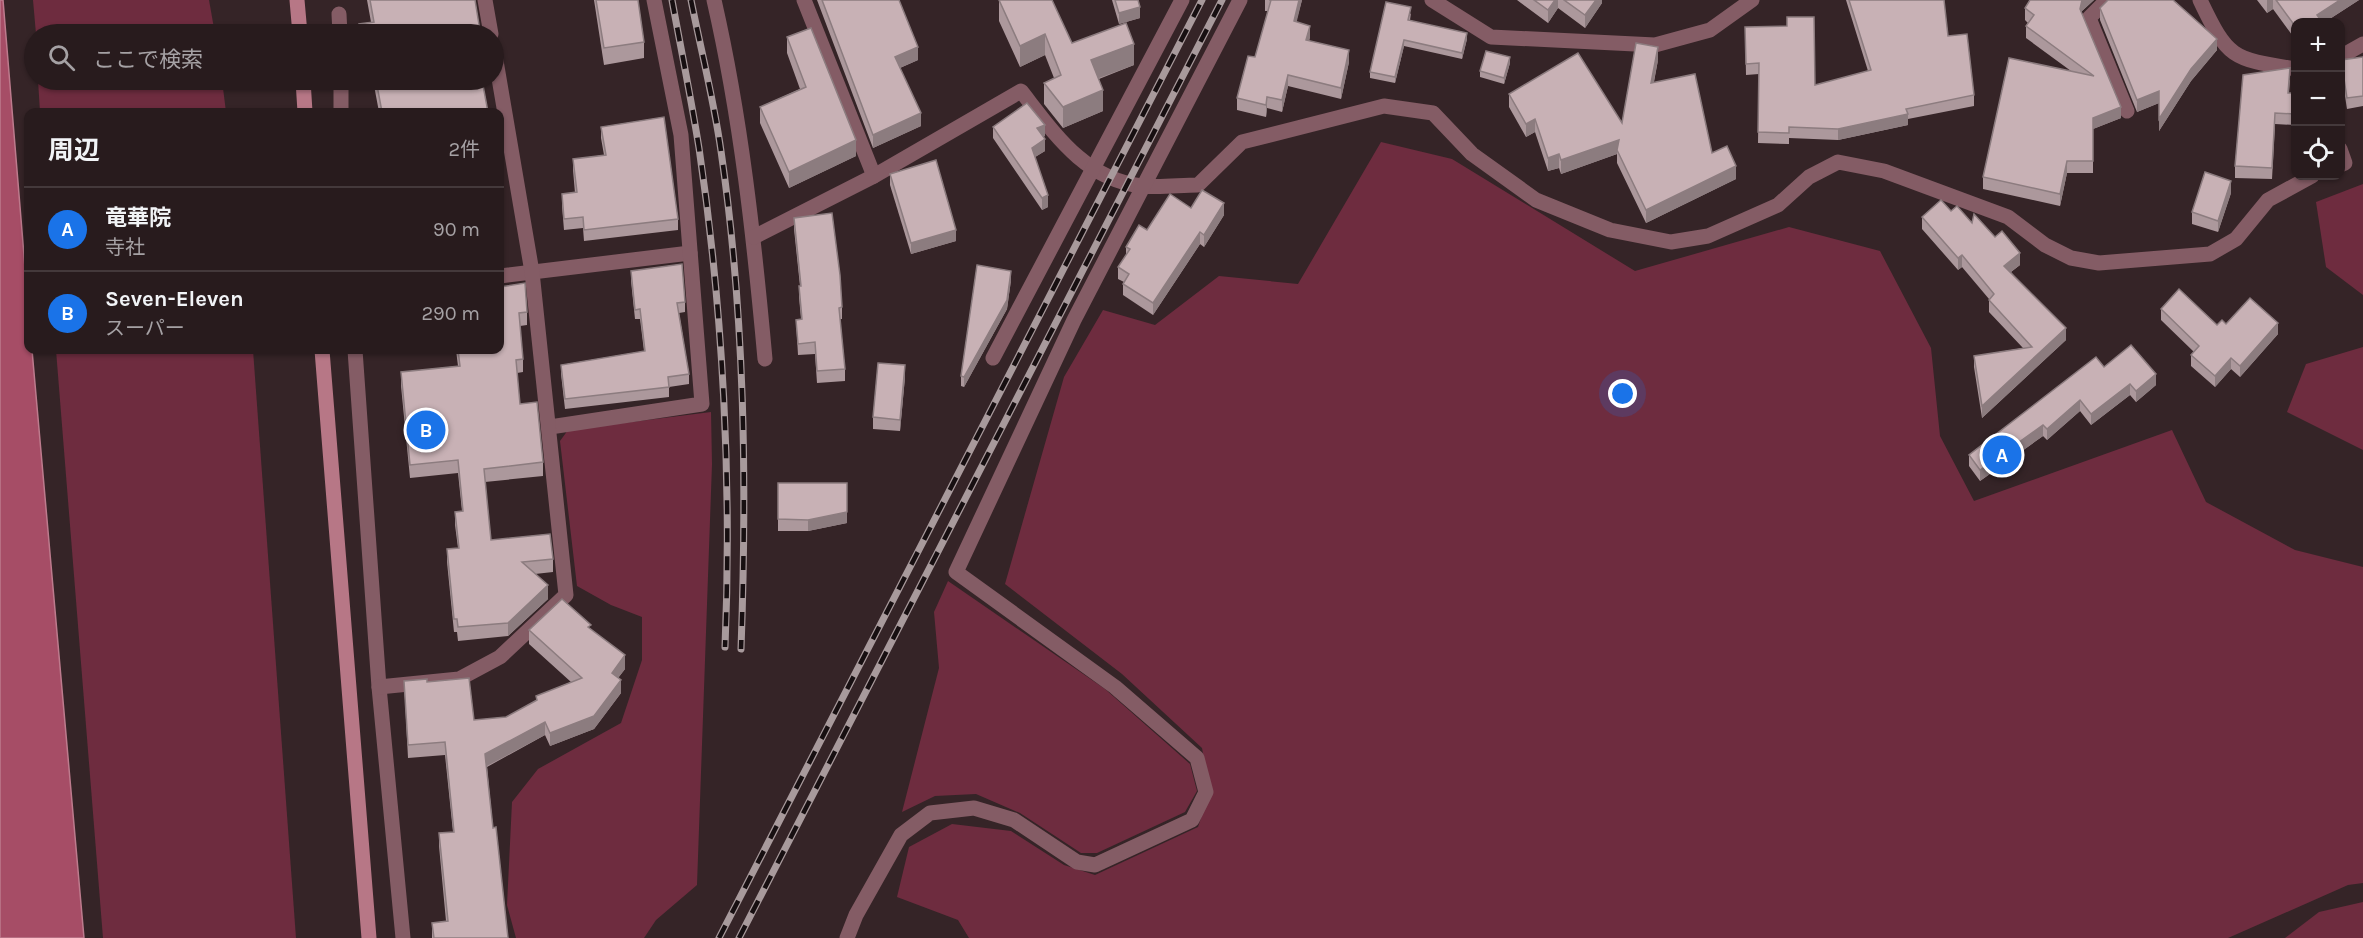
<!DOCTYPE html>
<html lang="ja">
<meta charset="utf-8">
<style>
body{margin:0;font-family:Karla,"Noto Sans JP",sans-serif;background:#302426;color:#f1f3f6}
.controls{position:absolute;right:18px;top:18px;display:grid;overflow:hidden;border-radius:12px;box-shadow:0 2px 4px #0004}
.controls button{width:54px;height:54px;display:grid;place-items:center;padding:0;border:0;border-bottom:2px solid #44393b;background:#281b1d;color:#f1f3f6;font:30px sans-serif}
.you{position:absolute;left:1623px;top:394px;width:21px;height:21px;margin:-15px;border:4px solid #fff;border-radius:50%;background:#1a73e8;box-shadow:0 0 0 9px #1a73e833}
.badge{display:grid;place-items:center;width:39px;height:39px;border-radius:50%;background:#1a73e8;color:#fff;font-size:20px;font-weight:700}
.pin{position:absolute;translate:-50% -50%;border:3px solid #fff;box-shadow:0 2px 6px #0006}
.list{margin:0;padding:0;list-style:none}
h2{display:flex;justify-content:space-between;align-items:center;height:78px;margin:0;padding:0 24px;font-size:26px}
h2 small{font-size:20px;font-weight:400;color:#a5a1a4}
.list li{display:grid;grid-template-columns:39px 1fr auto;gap:18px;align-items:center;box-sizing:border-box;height:84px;padding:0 24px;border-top:2px solid #44393b}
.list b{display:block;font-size:22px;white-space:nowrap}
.list p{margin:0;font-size:20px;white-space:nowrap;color:#a5a1a4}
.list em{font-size:20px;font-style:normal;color:#a5a1a4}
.icon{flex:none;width:33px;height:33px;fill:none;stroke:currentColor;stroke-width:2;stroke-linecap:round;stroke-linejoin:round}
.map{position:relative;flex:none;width:2363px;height:938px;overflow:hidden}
.search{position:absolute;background:#281b1d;box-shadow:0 2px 4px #0004;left:24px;top:24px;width:480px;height:66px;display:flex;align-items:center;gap:15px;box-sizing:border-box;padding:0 21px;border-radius:33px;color:#a5a1a4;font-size:22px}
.panel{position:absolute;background:#281b1d;box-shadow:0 2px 4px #0004;left:24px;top:108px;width:480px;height:246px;border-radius:12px}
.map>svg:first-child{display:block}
.green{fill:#6e2c3f}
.water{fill:#a64d66;stroke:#bd7b8d;stroke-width:1.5}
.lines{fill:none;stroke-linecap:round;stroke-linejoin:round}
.street{stroke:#845c65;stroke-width:15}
.secondary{stroke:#b77786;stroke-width:15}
.rail-casing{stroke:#a89a9c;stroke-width:7}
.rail{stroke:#170f11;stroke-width:4.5;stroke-dasharray:14;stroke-linecap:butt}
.wall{fill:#ac989c}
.shaded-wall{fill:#8c7c7f}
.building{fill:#c8b1b5;stroke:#8c7c7f;stroke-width:1.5}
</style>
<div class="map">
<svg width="2363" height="938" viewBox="0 0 2363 938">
<rect width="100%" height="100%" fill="#352427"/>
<g class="green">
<polygon points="33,0 209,0 215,34 36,34"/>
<polygon points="38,80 222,80 226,112 40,112"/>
<polygon points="1381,142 1452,159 1635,271 1789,227 1880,251 1931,348 1940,436 1974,501 2172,430 2206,502 2295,550 2363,567 2363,883 2348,885 2228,938 969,938 958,920 897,897 909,847 952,824 1011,831 1064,865 1095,875 1198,827 1210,791 1202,748 1122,674 1005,584 1064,377 1103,310 1155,325 1219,276 1298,284"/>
<polygon points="2363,184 2363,295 2326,267 2316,202"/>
<polygon points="2363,347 2363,450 2287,412 2306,364"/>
<polygon points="56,350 253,350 296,938 103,938"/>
<polygon points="711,412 712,464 697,885 656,920 644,938 516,938 507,905 512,802 538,769 621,723 642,660 642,617 611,605 577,586 560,441 568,430"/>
<polygon points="948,581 1105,689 1190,764 1197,791 1185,812 1097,853 1081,853 1020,813 976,794 935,796 902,812 939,668 934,612"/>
<polygon points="2363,902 2363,938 2285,938 2319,912"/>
</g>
<polygon class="water" points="0,0 3,0 28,304 28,350 32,350 84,938 0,938"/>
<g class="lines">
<g class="street">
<polyline points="485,0 491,34"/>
<path d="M 714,0 C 741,118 754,238 765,359"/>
<polyline points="804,0 874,176"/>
<polyline points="1432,0 1491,37 1655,45 1710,30 1752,0"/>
<polyline points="2107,0 2089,18 2127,111"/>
<path d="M 2200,0 C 2228,59 2232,59 2296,69"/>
<polyline points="339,14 340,34"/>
<polyline points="2340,57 2363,44"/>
<polyline points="341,80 341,112"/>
<polyline points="2340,149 2345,163 2340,165"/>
<path d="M 754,237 L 874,176 L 1021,91 C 1054,133 1085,180 1142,186 C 1160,188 1180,185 1198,185 L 1242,142 L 1384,106 L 1433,113 L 1472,154 L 1536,200 L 1610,230 L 1671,242 L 1708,236 L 1778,205 L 1809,177 L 1838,162 L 1884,171 L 2008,217 L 2045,245 L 2071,258 L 2099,263 L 2210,254 L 2236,239 L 2268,200 L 2312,176"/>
<polyline points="500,276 690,253"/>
<polyline points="355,350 379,687 403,938"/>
<polyline points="993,358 1182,0"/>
<polyline points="550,427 702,404 681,135 654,0"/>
<polyline points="379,687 459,679 500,657 566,595 532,272 494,49"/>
<polyline points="847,938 856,915 901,835 930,813 974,808 1014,820 1077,862 1095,865 1192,820 1206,792 1197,758 1115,687 956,572 1074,320 1240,0"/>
</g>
<g class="secondary">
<polyline points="297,0 300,34"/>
<polyline points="303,80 305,112"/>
<polyline points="322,350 369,938"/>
</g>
<defs>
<g id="rail">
<path d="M 672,0 C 681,49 691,98 699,148 C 723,309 732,484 725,647"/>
<path d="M 691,0 C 701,50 714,101 721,151 C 745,315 747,484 741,649"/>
<polyline points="719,938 1202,0"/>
<polyline points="739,938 1222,0"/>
</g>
</defs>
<use href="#rail" class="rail-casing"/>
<use href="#rail" class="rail"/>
</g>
<g class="wall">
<polygon points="367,0 475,0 480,34 359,34 359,24 371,22"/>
<polygon points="594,0 638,0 644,42 644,58 604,65"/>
<polygon points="817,0 899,0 918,60 900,68 921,126 873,148"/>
<polygon points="999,0 1072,43 1134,65 1099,79 1103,111 1063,128 1044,104 1044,83 1054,78 1045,55 1020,67 999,21"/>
<polygon points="1112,0 1138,0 1140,18 1119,24"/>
<polygon points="1265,0 1302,0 1296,22 1310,37 1309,41 1349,62 1341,99 1288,86 1282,112 1267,108 1266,117 1237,110 1237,98 1255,57 1268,11 1265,11"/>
<polygon points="1517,0 1602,0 1602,3 1585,28 1558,8 1548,23"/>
<polygon points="1846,0 1944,0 1948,36 1974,95 1974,106 1908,119 1908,125 1838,140 1789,138 1789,144 1758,143 1759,74 1746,75 1745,27 1815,85 1868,71"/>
<polygon points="2029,0 2094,0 2082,11 2082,13 2121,118 2093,129 2093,173 2067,173 2060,206 1983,189 1983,177 2071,71 2026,38 2026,26 2028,23 2025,20 2025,8 2030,1"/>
<polygon points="2257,0 2359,0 2325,22 2295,22 2295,39 2273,9 2267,13"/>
<polygon points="2176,2 2217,50 2191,81 2159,131 2159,103 2137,112 2100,20 2100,8"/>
<polygon points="1411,13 1410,20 1467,39 1462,59 1404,46 1395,83 1370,78 1370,72"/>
<polygon points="787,37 856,156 789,188 760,123 760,107 800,89 787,53"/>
<polygon points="2363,57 2363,106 2347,109 2341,71 2341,60"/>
<polygon points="1658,60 1654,82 1712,153 1736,179 1646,223 1617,163 1617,154 1561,174 1559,168 1548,171 1535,132 1526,137 1509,107 1509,94 1622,123"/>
<polygon points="1510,63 1504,84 1480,77 1480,71"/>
<polygon points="2290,79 2289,93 2295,93 2295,125 2275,124 2272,179 2235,178 2235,166"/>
<polygon points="373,80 482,80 488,112 379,112"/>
<polygon points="601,127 678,219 678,230 584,241 583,228 564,230 562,206 562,194 575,193 573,170 573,159 604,155 601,138"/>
<polygon points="993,127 1045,136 1043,137 1045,151 1035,157 1048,207 1042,210 993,138"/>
<polygon points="890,174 956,241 911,254 890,185"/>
<polygon points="2231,193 2218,232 2192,224 2192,212"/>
<polygon points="1191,208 1224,215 1204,247 1200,244 1153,315 1123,295 1123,284 1124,282 1118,279 1118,267 1126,256 1126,247 1147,230"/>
<polygon points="1951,211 1972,223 2020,265 2011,272 2066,340 1982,418 1974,367 1974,356 2023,348 1989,312 1989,299 1962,267 1958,270 1922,229 1922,217"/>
<polygon points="794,218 842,307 842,319 840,319 845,369 845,381 817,383 815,354 798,355 796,320 801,319 799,297 799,286 800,286 794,229"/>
<polygon points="631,271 685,302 685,312 679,313 689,374 689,384 669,387 669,397 565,409 561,374 561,365 644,351 640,319 635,319 631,281"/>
<polygon points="1011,280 1007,309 964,387 961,386 961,376"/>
<polygon points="500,287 527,312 527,325 520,326 523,359 523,372 517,373 520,404 543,462 543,476 485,482 491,540 553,559 553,572 535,574 548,599 508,636 458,641 457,632 454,632 447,562 447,549 458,548 455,525 455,512 462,511 458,473 410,478 401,386 401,372 458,366 456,350 500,350"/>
<polygon points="2161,309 2217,325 2226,324 2278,334 2240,377 2231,369 2215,387 2191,366 2191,355 2194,352 2161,320"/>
<polygon points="2104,367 2156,385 2136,402 2130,395 2091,425 2080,411 2047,440 2043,436 1980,481 1969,466 1969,455"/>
<polygon points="905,377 900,431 873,429 873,417"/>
<polygon points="778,483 847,523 808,531 778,531"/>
<polygon points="591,629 625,669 618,678 621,693 594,729 550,746 545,735 487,767 493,828 508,938 432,938 432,923 446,921 439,846 439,833 453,832 445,755 408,758 404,681 427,682 474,720 506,717 536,701 536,696 571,682 529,644 529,630"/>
</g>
<g class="shaded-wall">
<polygon points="1299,0 1302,0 1294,33 1294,21"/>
<polygon points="1555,0 1558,0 1558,8 1548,23 1548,10"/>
<polygon points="1596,0 1602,0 1602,3 1585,28 1585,15"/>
<polygon points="2082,0 2094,0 2082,11 2080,21 2080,9"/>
<polygon points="2267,0 2273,0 2273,9 2267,13"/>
<polygon points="2340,0 2359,0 2325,22 2317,22 2317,15"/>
<polygon points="1140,7 1140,18 1119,24 1119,13"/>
<polygon points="1310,26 1310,37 1306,52 1306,40"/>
<polygon points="480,31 480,34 467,34 467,33"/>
<polygon points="1467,33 1467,39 1462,59 1462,53"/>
<polygon points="1045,34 1045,55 1020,67 1020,46"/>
<polygon points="2217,39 2217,50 2191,81 2159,131 2159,119 2191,69"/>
<polygon points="1404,40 1404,46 1395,83 1395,77"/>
<polygon points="1134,44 1134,65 1091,81 1091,60"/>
<polygon points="918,47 918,60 895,70 895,57"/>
<polygon points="1658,47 1658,60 1651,96 1651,83"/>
<polygon points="1349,50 1349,62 1341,99 1341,88"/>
<polygon points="1510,57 1510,63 1504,84 1504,78"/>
<polygon points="1288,75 1288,86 1282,112 1282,100"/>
<polygon points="1103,90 1103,111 1063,128 1063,107"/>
<polygon points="2159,91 2159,103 2137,112 2137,100"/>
<polygon points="1267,97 1267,108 1266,117 1266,105"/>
<polygon points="2121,107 2121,118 2093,129 2093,118"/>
<polygon points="921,113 921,126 873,148 873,135"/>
<polygon points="1908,114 1908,125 1838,140 1838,129"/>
<polygon points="1535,119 1535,132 1526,137 1526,124"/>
<polygon points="1045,125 1045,136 1037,139 1037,128"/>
<polygon points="1045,139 1045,151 1032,159 1032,148"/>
<polygon points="856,140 856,156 789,188 789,172"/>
<polygon points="1619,140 1617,154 1561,174 1561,160"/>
<polygon points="1559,154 1559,168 1548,171 1548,158"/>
<polygon points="2067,161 2067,173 2060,206 2060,194"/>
<polygon points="1736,166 1736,179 1646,223 1646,210"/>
<polygon points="2231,181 2231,193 2218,232 2218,221"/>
<polygon points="1048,195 1048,207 1042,210 1042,198"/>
<polygon points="1224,203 1224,215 1204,247 1204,235"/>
<polygon points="956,230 956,241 911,254 911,243"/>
<polygon points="1200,232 1200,244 1153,315 1153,303"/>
<polygon points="2020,253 2020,265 2004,277 2004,266"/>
<polygon points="1962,255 1962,267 1958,270 1958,258"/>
<polygon points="1011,271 1011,280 1007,309 964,387 964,377"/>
<polygon points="2278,323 2278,334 2240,377 2240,366"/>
<polygon points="2066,328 2066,340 1982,418 1982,406"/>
<polygon points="2231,358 2231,369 2215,387 2215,376"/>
<polygon points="905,365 905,377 900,431 900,420"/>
<polygon points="2156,374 2156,385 2136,402 2136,391"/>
<polygon points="2130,384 2130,395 2091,425 2091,414"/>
<polygon points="2080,400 2080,411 2047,440 2047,429"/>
<polygon points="2043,425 2043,436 1980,481 1980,470"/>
<polygon points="847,483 847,523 808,531 808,520"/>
<polygon points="548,585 548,599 508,636 508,623"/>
<polygon points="625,655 625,669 612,686 612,673"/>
<polygon points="621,680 621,693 594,729 550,746 550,733"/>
<polygon points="545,722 545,735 485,767 485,754"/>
</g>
<g class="building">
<polygon points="370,0 475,0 480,31 467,33 467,34 361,34 359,24 374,22"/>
<polygon points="596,0 638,0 644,42 604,48"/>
<polygon points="822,0 899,0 918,47 895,57 921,113 873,135"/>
<polygon points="999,0 1052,0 1072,43 1126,23 1134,44 1091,60 1103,90 1063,107 1044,83 1061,75 1045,34 1020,46"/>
<polygon points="1115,0 1138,0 1140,7 1119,13"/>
<polygon points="1269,0 1299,0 1294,21 1310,26 1306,40 1349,50 1341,88 1288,75 1282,100 1267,97 1266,105 1237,98 1248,56 1255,57 1271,0"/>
<polygon points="1534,0 1555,0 1548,10"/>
<polygon points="1564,0 1596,0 1585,15"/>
<polygon points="1849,0 1944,0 1948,36 1967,34 1974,95 1906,109 1908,114 1838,129 1789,127 1789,133 1758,132 1759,63 1746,64 1745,27 1787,26 1787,17 1814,17 1815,85 1871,70"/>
<polygon points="2030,0 2082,0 2080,9 2121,107 2093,118 2093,161 2067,161 2060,194 1983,177 2009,58 2094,76 2026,26 2034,15 2025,8"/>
<polygon points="2108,0 2173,0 2217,39 2191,69 2159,119 2159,91 2137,100 2100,8"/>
<polygon points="2276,0 2340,0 2317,15 2322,22 2295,22 2295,26"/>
<polygon points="1386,2 1411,7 1408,20 1467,33 1462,53 1404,40 1395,77 1370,72"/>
<polygon points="811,28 856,140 789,172 760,107 806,87 787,37"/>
<polygon points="1636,43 1658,47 1651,83 1695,74 1712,153 1727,146 1736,166 1646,210 1617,150 1619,140 1561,160 1559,154 1548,158 1535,119 1526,124 1509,94 1578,53 1622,123"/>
<polygon points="1486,51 1510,57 1504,78 1480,71"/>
<polygon points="2363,57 2363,96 2347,98 2341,60"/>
<polygon points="2290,68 2288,93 2295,93 2295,114 2275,113 2272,168 2235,166 2243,75"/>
<polygon points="376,80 482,80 488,112 382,112"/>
<polygon points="1027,103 1045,125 1037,128 1045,139 1032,148 1048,195 1042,198 993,127"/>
<polygon points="664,117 678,219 584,230 583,217 564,219 562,194 577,192 573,159 606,155 601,127"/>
<polygon points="936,160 956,230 911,243 890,174"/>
<polygon points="2205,172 2231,181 2218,221 2192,212"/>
<polygon points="1202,190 1224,203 1204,235 1200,232 1153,303 1123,284 1129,274 1118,267 1130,249 1126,247 1139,225 1147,230 1170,194 1191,208"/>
<polygon points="1941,200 1951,211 1957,206 1972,223 1974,214 1995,237 2002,231 2020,253 2004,266 2066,328 1982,406 1974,356 2032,347 1989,300 1994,294 1962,255 1958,258 1922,217"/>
<polygon points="832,213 840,275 842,307 839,308 845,369 817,371 815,342 798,344 796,320 802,319 799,286 801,286 794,218"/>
<polygon points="682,264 685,302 677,303 689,374 668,377 669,387 565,399 561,365 645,351 640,309 635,310 631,271"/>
<polygon points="977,265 1011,271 1007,300 964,377 961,376"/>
<polygon points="525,283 527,312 519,313 523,359 516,360 520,404 537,402 543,462 484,469 491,540 550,534 553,559 522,562 548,585 508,623 458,627 457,619 454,619 447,549 459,548 455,512 463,511 458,460 410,465 401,372 460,366 458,350 500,350 500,287"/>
<polygon points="2179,289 2217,325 2222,320 2226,324 2250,298 2278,323 2240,366 2231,358 2215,376 2191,355 2199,346 2161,309"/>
<polygon points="2131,345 2156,374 2136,391 2130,384 2091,414 2080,400 2047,429 2043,425 1980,470 1969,455 2096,357 2104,367"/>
<polygon points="878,363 905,365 900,420 873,417"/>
<polygon points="778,483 847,483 847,512 808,520 778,519"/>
<polygon points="562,599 591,625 588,627 625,655 612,673 621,680 594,716 550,733 545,722 485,754 493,828 496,827 508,938 434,938 432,923 448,921 439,833 454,832 445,742 408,745 404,681 427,679 427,682 469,678 474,720 506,717 537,700 536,696 582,678 529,630"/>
</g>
</svg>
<div class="controls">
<button>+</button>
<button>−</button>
<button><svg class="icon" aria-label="locate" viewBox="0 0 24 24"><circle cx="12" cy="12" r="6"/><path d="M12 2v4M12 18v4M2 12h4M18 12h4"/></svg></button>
</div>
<div class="you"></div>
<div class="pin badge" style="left:2002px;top:455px">A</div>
<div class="pin badge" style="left:426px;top:430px">B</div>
<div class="search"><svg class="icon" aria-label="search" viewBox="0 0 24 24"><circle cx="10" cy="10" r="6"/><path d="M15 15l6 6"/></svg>ここで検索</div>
<section class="panel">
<h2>周辺<small>2件</small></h2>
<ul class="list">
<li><span class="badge">A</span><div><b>竜華院</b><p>寺社</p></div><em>90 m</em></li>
<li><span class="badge">B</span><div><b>Seven-Eleven</b><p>スーパー</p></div><em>290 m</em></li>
</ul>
</section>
</div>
